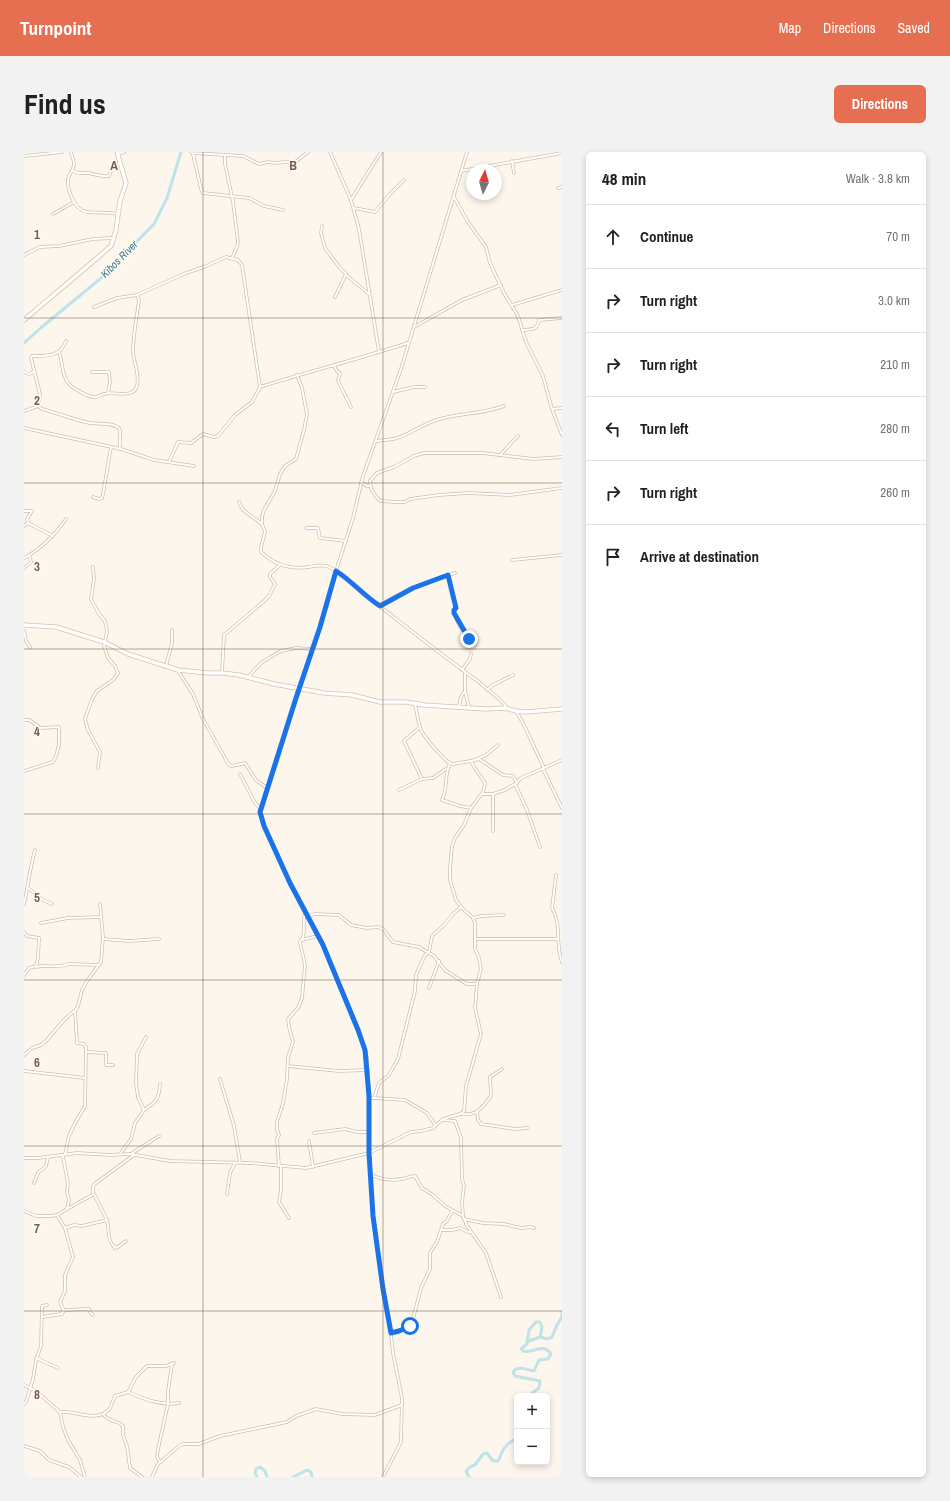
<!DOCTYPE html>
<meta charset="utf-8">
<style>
body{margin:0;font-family:"Archivo Narrow",sans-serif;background:#f2f2f2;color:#202124}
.controls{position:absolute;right:12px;bottom:12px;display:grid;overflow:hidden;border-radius:6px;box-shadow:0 2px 6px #0003}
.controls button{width:36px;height:36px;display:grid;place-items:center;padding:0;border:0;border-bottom:1px solid #e0e0e0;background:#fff;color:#202124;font:20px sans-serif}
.compass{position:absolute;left:442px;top:12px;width:36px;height:36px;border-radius:50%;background:#fff;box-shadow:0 2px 6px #0003;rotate:5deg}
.stop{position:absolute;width:12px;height:12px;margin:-9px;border:3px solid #1a73e8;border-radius:50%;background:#fff}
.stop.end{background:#1a73e8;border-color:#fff;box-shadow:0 1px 4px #0008}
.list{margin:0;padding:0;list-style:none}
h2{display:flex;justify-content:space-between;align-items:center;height:52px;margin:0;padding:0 16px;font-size:17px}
h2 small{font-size:13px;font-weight:400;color:#757577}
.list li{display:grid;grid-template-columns:26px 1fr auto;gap:12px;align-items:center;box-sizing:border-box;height:64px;padding:0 16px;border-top:1px solid #e0e0e0}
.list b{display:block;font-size:15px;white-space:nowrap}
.list em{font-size:13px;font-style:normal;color:#757577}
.icon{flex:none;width:22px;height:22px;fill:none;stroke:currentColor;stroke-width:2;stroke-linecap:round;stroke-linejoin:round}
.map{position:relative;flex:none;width:538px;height:1325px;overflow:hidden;border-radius:6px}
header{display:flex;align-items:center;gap:24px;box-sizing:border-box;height:56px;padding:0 20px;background:#e76f51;color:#fff}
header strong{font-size:19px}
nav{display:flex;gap:22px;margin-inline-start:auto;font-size:14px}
.intro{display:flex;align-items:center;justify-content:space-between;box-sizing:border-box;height:96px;padding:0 24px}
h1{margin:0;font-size:28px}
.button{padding:10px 18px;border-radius:6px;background:#e76f51;color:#fff;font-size:14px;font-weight:700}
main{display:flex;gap:24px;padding:0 24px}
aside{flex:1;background:#fff;border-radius:6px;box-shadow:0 2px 6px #0003}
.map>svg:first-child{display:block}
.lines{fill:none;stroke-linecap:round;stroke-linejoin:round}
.river{stroke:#bfe3e8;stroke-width:3}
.street-casing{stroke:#d1beb0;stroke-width:3.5}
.secondary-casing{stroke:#d6c0b0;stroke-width:5}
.street{stroke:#fff;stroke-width:2}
.secondary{stroke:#fff;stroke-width:3.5}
.route{stroke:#1a73e8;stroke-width:5}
.grid{fill:none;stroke:#7a5c4d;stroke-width:1;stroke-opacity:0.55}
.labels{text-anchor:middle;stroke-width:3;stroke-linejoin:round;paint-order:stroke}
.water-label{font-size:11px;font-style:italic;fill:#437c86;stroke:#fffaf3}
.grid-label{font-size:13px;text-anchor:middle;font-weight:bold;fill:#7a5c4d;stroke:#fffaf3;stroke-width:3;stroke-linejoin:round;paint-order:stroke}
</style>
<header>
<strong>Turnpoint</strong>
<nav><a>Map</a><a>Directions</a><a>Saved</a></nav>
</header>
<div class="intro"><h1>Find us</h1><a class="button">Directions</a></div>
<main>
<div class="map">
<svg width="538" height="1325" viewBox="0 0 538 1325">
<rect width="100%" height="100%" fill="#fdf6ec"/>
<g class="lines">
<g class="river">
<polyline points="0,191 19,174 76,127 130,72 143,46 157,0"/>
<polyline points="505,1189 516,1185"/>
<path d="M 505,1244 L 508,1241 L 515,1236 L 516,1229 L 491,1224 L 489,1220 C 495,1213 502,1218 510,1219 L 515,1208 L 524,1207 L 527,1202 C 519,1190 509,1202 499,1199 L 497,1197 L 503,1192 L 505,1178 L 512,1170 L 516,1170 L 518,1175 L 516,1185 L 523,1187 L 528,1185 L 533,1173 L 538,1165 L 538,1159"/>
<polyline points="233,1325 231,1321 232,1317 236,1315 241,1319 243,1325"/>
<polyline points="269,1325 283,1318 287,1320 288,1325"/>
<path d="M 445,1325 L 442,1319 L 446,1315 L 451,1313 L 459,1302 L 463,1301 L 469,1309 L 474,1309 C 477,1305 476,1303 478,1300 C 481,1294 487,1288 493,1287"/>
</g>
<defs>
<g id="street">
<path d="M 47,0 C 48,4 50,8 50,12 C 50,17 45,22 44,27 C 43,37 50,58 63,60 C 73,61 83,60 94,62"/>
<polyline points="167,0 169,1 219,4 235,12 244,10 251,11 261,10 270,11 284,0"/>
<polyline points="306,0 327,48 335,77 355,200 384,191"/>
<polyline points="94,2 100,0"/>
<polyline points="169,2 177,37 179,41 225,46 240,54 259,58"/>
<polyline points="0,4 38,0"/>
<polyline points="201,4 201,12 209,50 214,90 213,95 208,106"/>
<polyline points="488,9 490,21"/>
<path d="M 48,19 C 54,22 58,21 64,21 C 71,22 77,25 85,24 L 89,14 L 96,11"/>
<polyline points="437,19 538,1"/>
<polyline points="534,36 538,35"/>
<polyline points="430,45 444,70 462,95 466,111 480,141 494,164 502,190 519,224 528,257 538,283"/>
<polyline points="327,48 357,0"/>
<polyline points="330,56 351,60 366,42 380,28"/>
<polyline points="29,62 50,50"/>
<polyline points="298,74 297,81 301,96 316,116 322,122 311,145"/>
<polyline points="0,103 16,95 35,94 69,87 89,86"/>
<polyline points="322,123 345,142"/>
<polyline points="488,153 538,138"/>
<polyline points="70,155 93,146 113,143 162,121 180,115 202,105 214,108 218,113 236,235"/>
<polyline points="390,175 438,148 477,133"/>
<path d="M 498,178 C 508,177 513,179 515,168 L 538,166"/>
<path d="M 35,200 C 39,210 37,223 45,232 C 48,236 63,244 69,245 C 74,246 76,243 80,242 C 90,239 110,247 113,234 C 116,223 110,211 109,200 C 109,183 113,165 115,148 L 113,143"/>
<polyline points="310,214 313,219 316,221 314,229 327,255"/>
<polyline points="0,220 5,222 10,220"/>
<polyline points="68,220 85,220 86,230 84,241"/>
<path d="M 273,223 L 278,236 L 283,262 L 280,278 L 272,307 L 261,314 L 256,322 L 251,339 L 240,358 L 238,365 L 238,372 L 241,380 L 237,395 L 237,400 C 251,413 266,418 285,415 C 291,414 299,412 305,415 C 322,423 334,438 349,449 C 384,476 419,504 455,530 C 464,539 475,544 482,555"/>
<polyline points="369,240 390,235 401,235"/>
<path d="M 14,254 L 16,242 L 7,206 L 8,204 C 23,204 36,205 42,189"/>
<polyline points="528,257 538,256"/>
<path d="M 0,259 L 14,254 L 18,257 C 34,261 50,268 66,271 C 73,272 93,270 96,278 C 97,281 95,292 96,297"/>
<polyline points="0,276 97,297 130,308 170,314"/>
<path d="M 352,289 C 359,288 366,288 373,286 C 388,281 400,271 416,267 C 437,261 459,262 480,254"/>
<polyline points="476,303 494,284"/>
<polyline points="538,305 510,307 458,301 400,301 390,304 370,315 353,321 346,329 347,337 354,347 357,349 372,350 381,350 386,347 415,343 444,341 486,343 538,336"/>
<path d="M 145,310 L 154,290 L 167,291 L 179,282 L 190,285 L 194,284 L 211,263 L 228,250 L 236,235 C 276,222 316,212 355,200"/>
<polyline points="337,330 343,334 347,334"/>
<polyline points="69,345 75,347 78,346 79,342 87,295"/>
<polyline points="215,350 219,358 238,372"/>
<polyline points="0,359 8,359 3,367 4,371 29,384"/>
<polyline points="0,374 4,371"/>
<polyline points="282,376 294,376 296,386 322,389"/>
<path d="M 0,406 C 17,397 31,383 42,367"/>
<polyline points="488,408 538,403"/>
<polyline points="69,415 70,427 67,447 75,462 81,469 83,480 80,494 84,506 91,514 94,521 89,528 73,539 68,547 61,567 64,578 76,600 74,616"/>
<polyline points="0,416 7,410 5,403"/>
<path d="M 424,423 L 432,456 L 430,458 C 431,470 442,485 451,493"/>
<polyline points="356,454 389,436 431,421"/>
<polyline points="0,479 2,489 6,495"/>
<polyline points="142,514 148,491 148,478"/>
<polyline points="438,518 446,507 447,502"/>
<polyline points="154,519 169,542 179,567 205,613 208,614 221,611 232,628 243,636"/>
<polyline points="198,521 200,483 239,450 245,444 251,432 246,425 246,422 256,413"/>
<polyline points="441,521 441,539 445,555"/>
<polyline points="225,524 238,510 257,499 272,496 288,497"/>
<polyline points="463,538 469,533 489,523"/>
<polyline points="435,554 437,545 441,539"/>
<polyline points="492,559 499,571 520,616"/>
<polyline points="0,568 5,568 17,576 34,575 35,575 35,593 32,604 29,610 0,619"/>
<polyline points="396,575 380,589 398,627"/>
<polyline points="453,607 462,603 474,593"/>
<polyline points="447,609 455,607 479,623 489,624 493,631"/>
<path d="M 426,611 C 420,623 424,637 418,648 L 436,654 L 447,656"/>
<polyline points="519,617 538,656"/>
<polyline points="216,622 230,649 237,658"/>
<polyline points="491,632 503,658 516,695"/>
<polyline points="375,638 398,627 409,626 422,617"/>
<polyline points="458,642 469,642 481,638 491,632 497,626 538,608"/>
<polyline points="469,642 469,679"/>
<path d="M 532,723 L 528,756 C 538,772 531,792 538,810"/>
<polyline points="4,736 19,748 28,752"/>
<path d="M 0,752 C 4,734 6,716 11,698"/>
<polyline points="283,765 290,762 315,763 327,773 343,776 354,775 359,777 369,790 395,795 410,804 421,818 430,824 443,832 453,832"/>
<polyline points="449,766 457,764 480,763"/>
<polyline points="17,771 44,766 77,765"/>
<path d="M 0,780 L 3,784 L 15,786 L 14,805 L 12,815 C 23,812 33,817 44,812 L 75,813"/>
<polyline points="79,787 105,789 135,787"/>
<path d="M 278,787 C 282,780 278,771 281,761"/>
<polyline points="451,787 534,787"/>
<polyline points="0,823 5,816 12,814"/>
<polyline points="405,836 415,809"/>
<polyline points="62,900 82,901 82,913 89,913"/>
<polyline points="0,903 8,896 17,893 22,889 40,868 50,859"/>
<polyline points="264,914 315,919 344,918"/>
<polyline points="0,919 61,926"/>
<polyline points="196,927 210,974 216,1010"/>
<polyline points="345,946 350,946 355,931 365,923 374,907 391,839 392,823 401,803 405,800 408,784 420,773 429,762 437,755"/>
<polyline points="350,946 381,948 403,961 412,974"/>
<path d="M 120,958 C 132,950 135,948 136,932"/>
<polyline points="453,960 454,968 457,972 491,977 503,976"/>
<path d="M 438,962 C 453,964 459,955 467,944 L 466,925 L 478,917"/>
<polyline points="419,968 431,969 437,986 438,1027 440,1034 438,1050 439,1064 443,1074 462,1101 477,1145"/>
<polyline points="290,981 321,977 334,980 345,980"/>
<polyline points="285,989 289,1015"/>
<polyline points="41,1002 45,984 51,971 61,954 62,895 60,892 53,891 51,859 54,854 58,838 63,829 77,810 79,785 76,752"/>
<polyline points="96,1002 107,987 111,971 120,958 114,945 112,932 113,902 122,885"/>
<polyline points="107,1002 135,984"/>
<path d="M 0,1006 L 14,1006 L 53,1001 L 86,1003 L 106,1002 L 146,1009 L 226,1011 L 282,1016 L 345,1001 L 387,980 L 397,979 L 409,976 L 419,967 L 436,962 L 440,959 L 442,934 L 457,882 L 451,856 L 453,832 L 457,817 L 455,806 L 451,797 L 451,771 L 449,766 L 437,755 L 432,748 L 426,728 L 426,717 L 428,694 L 431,686 L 440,673 L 447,656 L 459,640 L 461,631 L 450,615 L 447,609 L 428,612 C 420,609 403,588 398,580 C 394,572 393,561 391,552"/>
<polyline points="255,1014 253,987 255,983 253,978 253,970 259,951 263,927 264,905 269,890 265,875 264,867 274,856 278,846 281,813 276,790 277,788 294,784"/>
<polyline points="257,1014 257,1038 255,1050 265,1066"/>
<path d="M 346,1022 C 356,1028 366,1029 378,1027 C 383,1026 385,1024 391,1024 L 398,1036 L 409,1043 L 421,1054 L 439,1064"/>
<polyline points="10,1031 14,1021 22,1014 24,1005"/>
<polyline points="69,1041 69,1034 72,1031 110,1003"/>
<polyline points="203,1042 206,1021 211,1011"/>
<path d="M 43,1057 L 70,1042 L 83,1068 C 86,1079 82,1087 91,1096 L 94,1095 L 102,1089"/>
<polyline points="0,1059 12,1064 27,1064 33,1063 43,1057 45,1048 43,1040 44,1032 39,1005 37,1003"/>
<polyline points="440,1067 459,1071 480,1072 497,1076 507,1075 510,1076"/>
<polyline points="41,1076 50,1073 58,1074 83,1068"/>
<polyline points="418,1078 428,1078 436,1076 444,1080 446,1080"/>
<polyline points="39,1160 41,1158 65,1157 66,1160 69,1163"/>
<polyline points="18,1165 38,1162 39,1157 36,1150 41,1139 41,1123 49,1105 41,1076 33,1063"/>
<polyline points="367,1181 380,1177 388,1171 397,1136 406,1117 406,1101 413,1090 419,1072 423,1069 428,1059"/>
<polyline points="12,1206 34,1216"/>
<polyline points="0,1233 12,1239 36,1260 39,1275 44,1288 56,1308 61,1325"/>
<path d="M 104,1240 C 120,1247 137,1254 155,1251"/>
<polyline points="0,1252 2,1250 9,1227 12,1208 17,1194 18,1154 23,1153"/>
<path d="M 36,1260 C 51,1258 75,1272 86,1256 C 88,1252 89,1248 91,1244 L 104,1240 L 112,1225 L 123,1214 L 142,1214 L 150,1211"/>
<path d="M 79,1262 C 84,1270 93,1268 99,1274 L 99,1283 L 103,1294 L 106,1316 L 118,1325"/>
<polyline points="0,1294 16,1299 25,1308 45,1315 57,1325"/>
<polyline points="136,1310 133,1305 134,1297 144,1252 144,1239 148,1212"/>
<polyline points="128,1325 134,1312 155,1294 159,1292 175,1292 196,1284 263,1270 272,1264 292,1257 318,1262 351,1263 378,1253"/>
<polyline points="359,1325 377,1290 378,1246 369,1201 366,1173 359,1137 349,1064 345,1001 345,944 343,905 335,878 299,793 266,731 238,667 237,660 272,547 296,475 312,419 329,366 339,324 377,217 443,0"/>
</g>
<g id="secondary">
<polyline points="0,168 65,113 87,94 92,78 96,49 102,31 93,0"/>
<polyline points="0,473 32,475 80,490 104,502 154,518 184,521 198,521 215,523 250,532 300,541 328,543 356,550 382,550 400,553 462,557 481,556 492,559 502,560 538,557"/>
</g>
</defs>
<use href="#street" class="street-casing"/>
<use href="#secondary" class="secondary-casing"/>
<use href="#street" class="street"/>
<use href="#secondary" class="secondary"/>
</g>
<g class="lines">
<path class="route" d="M 386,1174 L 375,1179 L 367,1181 L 359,1137 L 349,1064 L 345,1001 L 345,944 L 341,898 L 334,878 L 299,793 L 266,731 L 240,674 L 236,660 L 272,546 L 296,475 L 312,419 C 328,429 340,444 356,454 L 389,436 L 424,423 L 432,456 L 430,458 L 430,461 L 445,487"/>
</g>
<path class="grid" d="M 179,0 L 179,1325M 359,0 L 359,1325M 0,166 L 538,166M 0,331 L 538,331M 0,497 L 538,497M 0,662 L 538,662M 0,828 L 538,828M 0,994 L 538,994M 0,1159 L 538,1159"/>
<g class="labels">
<g class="water-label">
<text transform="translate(95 107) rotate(-45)" y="4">Kibos River</text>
</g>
</g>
<g class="grid-label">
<text x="90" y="18">A</text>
<text x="269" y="18">B</text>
<text x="13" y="87">1</text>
<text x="13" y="253">2</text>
<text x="13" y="419">3</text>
<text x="13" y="584">4</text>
<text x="13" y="750">5</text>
<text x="13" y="915">6</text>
<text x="13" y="1081">7</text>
<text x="13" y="1247">8</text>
</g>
</svg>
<div class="controls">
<button>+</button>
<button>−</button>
</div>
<svg class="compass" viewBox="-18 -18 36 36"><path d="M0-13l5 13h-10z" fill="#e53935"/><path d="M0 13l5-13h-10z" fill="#757577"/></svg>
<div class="stop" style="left:386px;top:1174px"></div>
<div class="stop end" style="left:445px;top:487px"></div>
</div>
<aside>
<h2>48 min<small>Walk · 3.8 km</small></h2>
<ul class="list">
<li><svg class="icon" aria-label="ahead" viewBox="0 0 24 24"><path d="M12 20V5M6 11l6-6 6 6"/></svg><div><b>Continue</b></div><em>70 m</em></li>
<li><svg class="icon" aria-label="right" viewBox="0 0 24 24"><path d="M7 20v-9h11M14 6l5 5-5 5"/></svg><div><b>Turn right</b></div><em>3.0 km</em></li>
<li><svg class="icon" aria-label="right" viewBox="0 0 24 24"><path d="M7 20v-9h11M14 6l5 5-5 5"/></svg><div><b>Turn right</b></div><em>210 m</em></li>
<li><svg class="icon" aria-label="left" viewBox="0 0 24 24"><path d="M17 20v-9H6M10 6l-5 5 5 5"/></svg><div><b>Turn left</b></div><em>280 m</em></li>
<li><svg class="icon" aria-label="right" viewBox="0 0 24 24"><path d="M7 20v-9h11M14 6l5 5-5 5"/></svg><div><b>Turn right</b></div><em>260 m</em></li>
<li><svg class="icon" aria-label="arrive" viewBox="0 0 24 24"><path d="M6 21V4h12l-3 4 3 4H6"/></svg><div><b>Arrive at destination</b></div></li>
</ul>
</aside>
</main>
